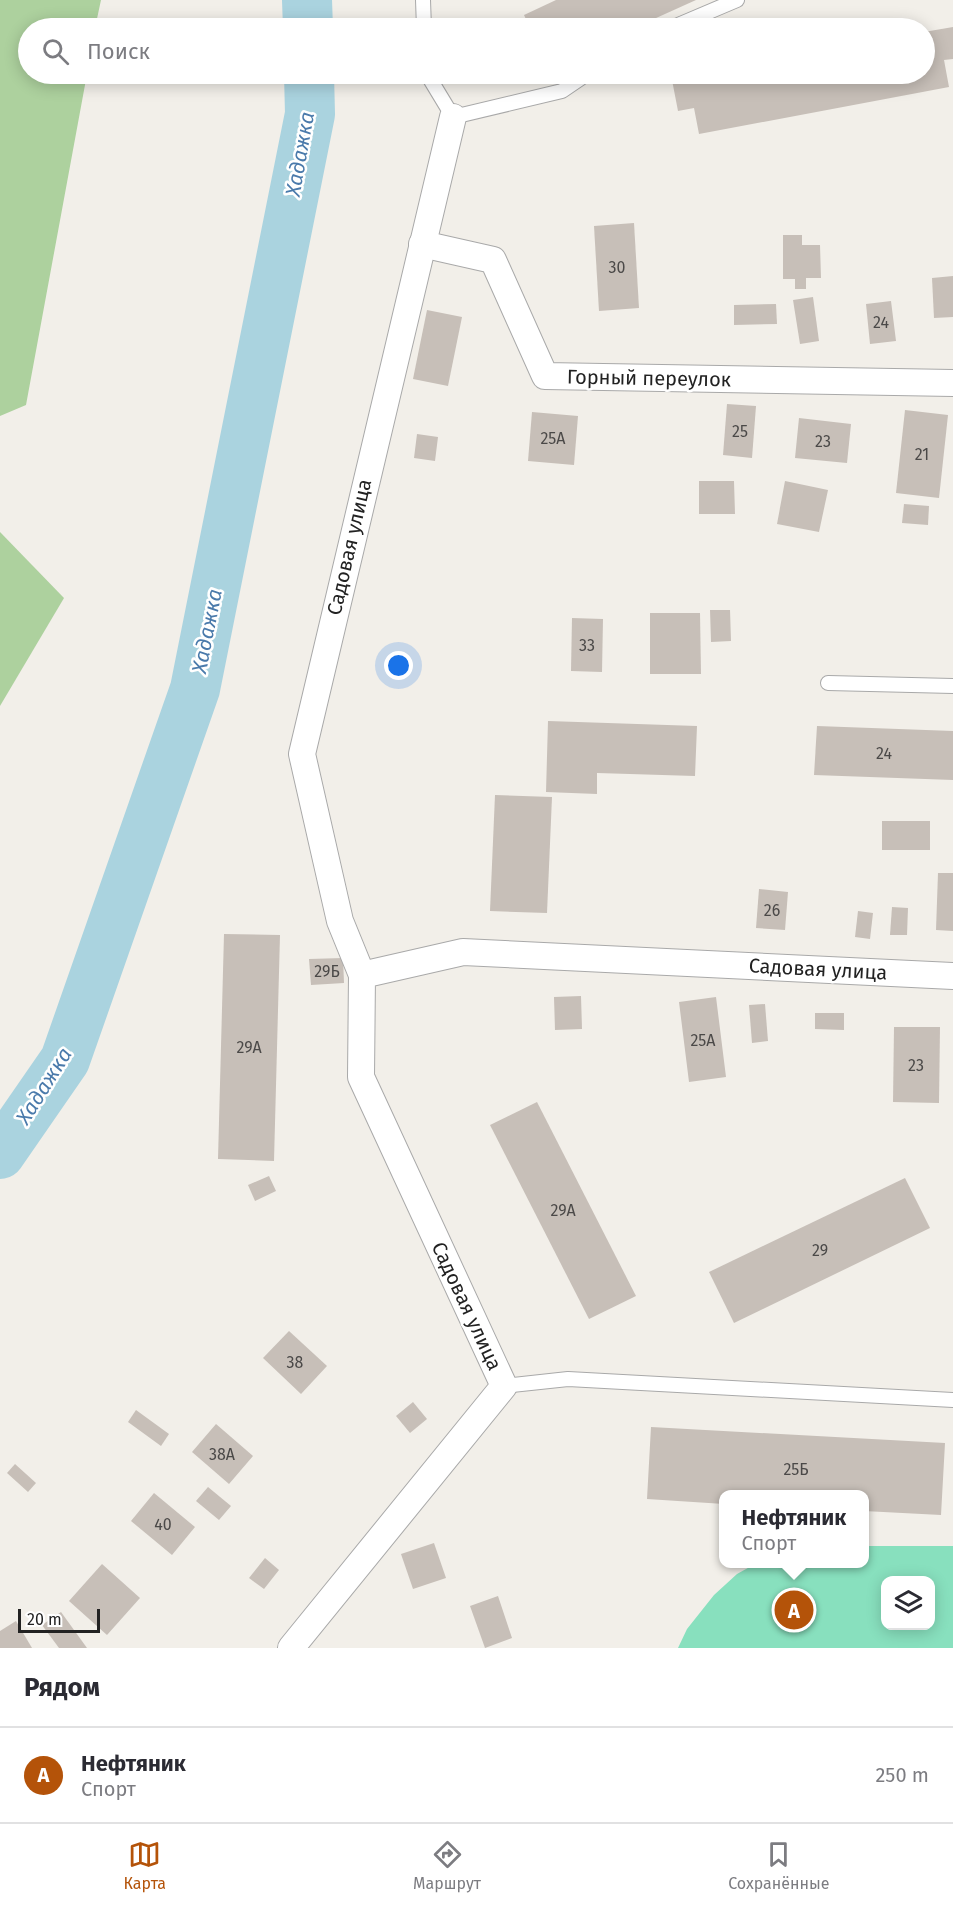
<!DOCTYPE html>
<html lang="ru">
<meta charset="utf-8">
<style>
body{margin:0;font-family:"Fira Sans",sans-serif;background:#f2f2f3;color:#2b2b33}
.controls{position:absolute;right:18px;bottom:18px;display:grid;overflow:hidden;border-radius:12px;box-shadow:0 3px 15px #0003}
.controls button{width:54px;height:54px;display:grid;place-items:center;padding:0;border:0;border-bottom:2px solid #e1e1e2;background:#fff;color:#2b2b33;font:30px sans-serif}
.scale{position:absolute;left:18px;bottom:15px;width:82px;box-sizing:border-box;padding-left:6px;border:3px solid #222;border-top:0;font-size:16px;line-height:21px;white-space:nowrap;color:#222;-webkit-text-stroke:4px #fff;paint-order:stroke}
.you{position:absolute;left:399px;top:666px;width:21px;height:21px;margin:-15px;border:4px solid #fff;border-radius:50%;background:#1a73e8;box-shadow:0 0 0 9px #1a73e833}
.badge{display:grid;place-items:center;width:39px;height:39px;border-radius:50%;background:#b45309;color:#fff;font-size:20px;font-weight:700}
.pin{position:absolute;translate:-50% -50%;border:3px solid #fff;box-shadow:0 2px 6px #0006}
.popup{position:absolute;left:719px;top:1490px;width:150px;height:78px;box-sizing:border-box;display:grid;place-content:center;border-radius:12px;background:#fff;filter:drop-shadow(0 2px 4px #0005);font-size:20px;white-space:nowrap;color:#7c7c81}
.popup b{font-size:22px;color:#2b2b33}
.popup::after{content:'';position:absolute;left:50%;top:100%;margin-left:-12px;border:12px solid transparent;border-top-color:#fff}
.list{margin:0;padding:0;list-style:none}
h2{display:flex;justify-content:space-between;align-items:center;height:78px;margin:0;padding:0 24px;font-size:26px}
h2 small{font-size:20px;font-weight:400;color:#7c7c81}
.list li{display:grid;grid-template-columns:39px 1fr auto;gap:18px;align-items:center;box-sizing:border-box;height:96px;padding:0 24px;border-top:2px solid #e1e1e2}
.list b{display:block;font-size:22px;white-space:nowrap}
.list p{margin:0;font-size:20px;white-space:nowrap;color:#7c7c81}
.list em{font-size:20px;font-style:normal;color:#7c7c81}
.icon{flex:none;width:33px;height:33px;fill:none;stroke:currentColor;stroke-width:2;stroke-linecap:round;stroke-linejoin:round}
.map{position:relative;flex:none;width:953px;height:1648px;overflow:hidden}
.search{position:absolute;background:#fff;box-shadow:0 3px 15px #0003;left:18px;right:18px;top:18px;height:66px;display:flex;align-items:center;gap:15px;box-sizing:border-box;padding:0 21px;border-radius:33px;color:#7c7c81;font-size:22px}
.sheet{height:174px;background:#fff}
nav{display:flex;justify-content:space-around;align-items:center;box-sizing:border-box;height:84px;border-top:2px solid #e1e1e2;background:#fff;font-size:16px;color:#7c7c81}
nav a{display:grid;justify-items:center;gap:3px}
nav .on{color:#b45309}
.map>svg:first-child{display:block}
.forest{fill:#add19e}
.pitch{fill:#88e0be;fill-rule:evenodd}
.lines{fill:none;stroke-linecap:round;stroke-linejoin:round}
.river{stroke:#aad3df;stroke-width:50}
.building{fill:#c7bfb8}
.service-casing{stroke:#a9a9a9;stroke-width:16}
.minor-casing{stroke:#a9a9a9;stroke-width:28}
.service{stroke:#fff;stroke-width:14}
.minor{stroke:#fff;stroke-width:26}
.labels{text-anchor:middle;stroke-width:5;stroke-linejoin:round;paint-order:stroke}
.number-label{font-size:16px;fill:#4b4948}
.street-label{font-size:20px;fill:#222;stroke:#fff}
.water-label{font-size:21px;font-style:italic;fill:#4a7aab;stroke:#fff}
</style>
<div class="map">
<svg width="953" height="1648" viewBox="0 0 953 1648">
<rect width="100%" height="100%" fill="#f2efe9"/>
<g class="forest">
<polygon points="0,0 101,0 95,28 28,28 28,74 87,74 26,405 0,416"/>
<polygon points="0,532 64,598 0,706"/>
</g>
<path class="pitch" d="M 865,1546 L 953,1546 L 953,1648 L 678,1648 L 687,1629 L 714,1595 L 737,1574 L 755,1564 L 864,1564 ZM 886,1580 L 930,1580 L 930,1626 L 886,1626 Z"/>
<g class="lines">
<g class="river">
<polyline points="307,0 308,28"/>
<polyline points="0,1154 65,1060 195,689 310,114 309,74"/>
</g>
</g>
<g class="building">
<polygon points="556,0 696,0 634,28 530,28 524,15"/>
<polygon points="953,27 953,59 944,60 949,87 699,134 694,108 678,111 672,80 708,74 924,74 924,32"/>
<polygon points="634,223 639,308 599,311 594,226"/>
<polygon points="783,235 802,235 802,245 820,245 821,278 806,278 806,289 795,289 795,279 783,279"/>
<polygon points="953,276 953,317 934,318 932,278"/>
<polygon points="813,297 819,341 800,344 793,300"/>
<polygon points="891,301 896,341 870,344 866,304"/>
<polygon points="776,304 777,324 734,325 734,305"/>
<polygon points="427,310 462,317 448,386 413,379"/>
<polygon points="727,404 756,406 752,458 723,455"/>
<polygon points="905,410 948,415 939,498 896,493"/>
<polygon points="532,412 578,416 574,465 528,461"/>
<polygon points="799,418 851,424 847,463 795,458"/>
<polygon points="417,434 438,437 435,461 414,458"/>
<polygon points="699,481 734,481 735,514 699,514"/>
<polygon points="785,481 828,490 819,532 777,524"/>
<polygon points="904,504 929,506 928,525 902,523"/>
<polygon points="710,610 730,610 731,641 711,642"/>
<polygon points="650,613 700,613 701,674 650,674"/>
<polygon points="572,618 603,619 602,672 571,671"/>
<polygon points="548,721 697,726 695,776 597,773 597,794 546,792"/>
<polygon points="817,726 953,731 953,780 814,775"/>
<polygon points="495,795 552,797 547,913 490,911"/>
<rect x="882" y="821" width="48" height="29"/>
<polygon points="938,873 953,873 953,931 936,930"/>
<polygon points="759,889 788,892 785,930 756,928"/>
<polygon points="892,907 908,908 907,935 890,935"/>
<polygon points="858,911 873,913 870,939 855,937"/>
<polygon points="224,934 280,935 274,1161 218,1159"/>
<polygon points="343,958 344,983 311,985 309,959"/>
<polygon points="581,996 582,1029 555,1030 554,997"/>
<polygon points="716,997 726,1077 689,1082 679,1002"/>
<polygon points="765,1004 768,1041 752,1043 749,1005"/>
<polygon points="815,1013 844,1013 844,1030 815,1029"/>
<polygon points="894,1027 940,1027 939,1103 893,1102"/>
<polygon points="537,1102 636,1296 589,1319 490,1125"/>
<polygon points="269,1176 276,1191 255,1201 248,1185"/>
<polygon points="905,1178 930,1228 734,1323 709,1272"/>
<polygon points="289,1331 327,1366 301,1394 263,1358"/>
<polygon points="413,1402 427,1419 410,1433 396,1416"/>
<polygon points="136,1410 169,1434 161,1446 128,1422"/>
<polygon points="216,1424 253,1456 229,1484 192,1452"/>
<polygon points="651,1427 945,1443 941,1515 864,1511 864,1494 724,1494 724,1504 647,1499"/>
<polygon points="15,1464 36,1483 28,1492 7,1473"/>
<polygon points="208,1487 231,1506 219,1520 196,1501"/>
<polygon points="154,1493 195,1527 172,1555 131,1521"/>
<polygon points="434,1543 446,1578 413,1589 401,1554"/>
<polygon points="265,1558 279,1570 264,1589 249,1578"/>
<polygon points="102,1564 140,1598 107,1635 69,1601"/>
<polygon points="498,1596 512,1638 485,1648 470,1606"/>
<polygon points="61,1612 87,1648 59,1648 42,1625"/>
<polygon points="16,1621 32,1648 0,1648 0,1631"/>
</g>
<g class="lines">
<defs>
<g id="service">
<polyline points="423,0 424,28"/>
<polyline points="671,28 737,0"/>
<polyline points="427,74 453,117 562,91 587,74"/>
<polyline points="828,683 953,686"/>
<polyline points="504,1386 568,1379 953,1400"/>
</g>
<g id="minor">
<polyline points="422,244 493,260 545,376 953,383"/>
<polyline points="362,975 340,921 302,754 453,117"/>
<polyline points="291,1648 504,1386 361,1077 362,975 463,952 953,976"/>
</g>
</defs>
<use href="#service" class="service-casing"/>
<use href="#minor" class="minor-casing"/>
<use href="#service" class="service"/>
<use href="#minor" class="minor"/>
</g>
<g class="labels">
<g class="number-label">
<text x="617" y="273">30</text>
<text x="881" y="328">24</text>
<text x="740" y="437">25</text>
<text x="553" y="444">25А</text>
<text x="823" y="447">23</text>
<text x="922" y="460">21</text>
<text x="587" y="651">33</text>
<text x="884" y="759">24</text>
<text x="772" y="916">26</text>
<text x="327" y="977">29Б</text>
<text x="703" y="1046">25А</text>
<text x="249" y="1053">29А</text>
<text x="916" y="1071">23</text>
<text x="563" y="1216">29А</text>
<text x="820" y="1256">29</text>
<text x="295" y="1368">38</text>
<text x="222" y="1460">38А</text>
<text x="796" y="1475">25Б</text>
<text x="163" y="1530">40</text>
</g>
<g class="street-label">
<text transform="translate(649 378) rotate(1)" y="7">Горный переулок</text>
<text transform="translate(349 547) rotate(-77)" y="7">Садовая улица</text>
<text transform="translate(818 969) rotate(3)" y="7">Садовая улица</text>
<text transform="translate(467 1306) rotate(65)" y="7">Садовая улица</text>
</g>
<g class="water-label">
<text transform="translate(300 154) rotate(-80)" y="7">Хадажка</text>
<text transform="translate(207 631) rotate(-79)" y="7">Хадажка</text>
<text transform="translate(44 1086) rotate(-58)" y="7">Хадажка</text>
</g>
</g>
</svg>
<div class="controls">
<button><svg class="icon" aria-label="layers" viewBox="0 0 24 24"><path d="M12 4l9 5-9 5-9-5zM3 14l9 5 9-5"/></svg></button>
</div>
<div class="scale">20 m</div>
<div class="you"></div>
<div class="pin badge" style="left:794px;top:1610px">A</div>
<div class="popup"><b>Нефтяник</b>Спорт</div>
<div class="search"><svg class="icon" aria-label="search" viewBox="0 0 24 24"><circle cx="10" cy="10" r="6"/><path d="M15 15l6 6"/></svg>Поиск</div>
</div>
<section class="sheet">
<h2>Рядом<small></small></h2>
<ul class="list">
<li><span class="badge">A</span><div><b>Нефтяник</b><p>Спорт</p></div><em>250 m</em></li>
</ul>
</section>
<nav>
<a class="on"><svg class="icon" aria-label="map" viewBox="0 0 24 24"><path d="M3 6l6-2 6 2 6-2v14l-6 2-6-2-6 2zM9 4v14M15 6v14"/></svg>Карта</a>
<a><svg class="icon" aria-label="directions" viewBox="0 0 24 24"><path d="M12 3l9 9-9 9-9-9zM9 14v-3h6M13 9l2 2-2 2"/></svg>Маршрут</a>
<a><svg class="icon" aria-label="saved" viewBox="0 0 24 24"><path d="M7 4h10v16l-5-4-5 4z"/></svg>Сохранённые</a>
</nav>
